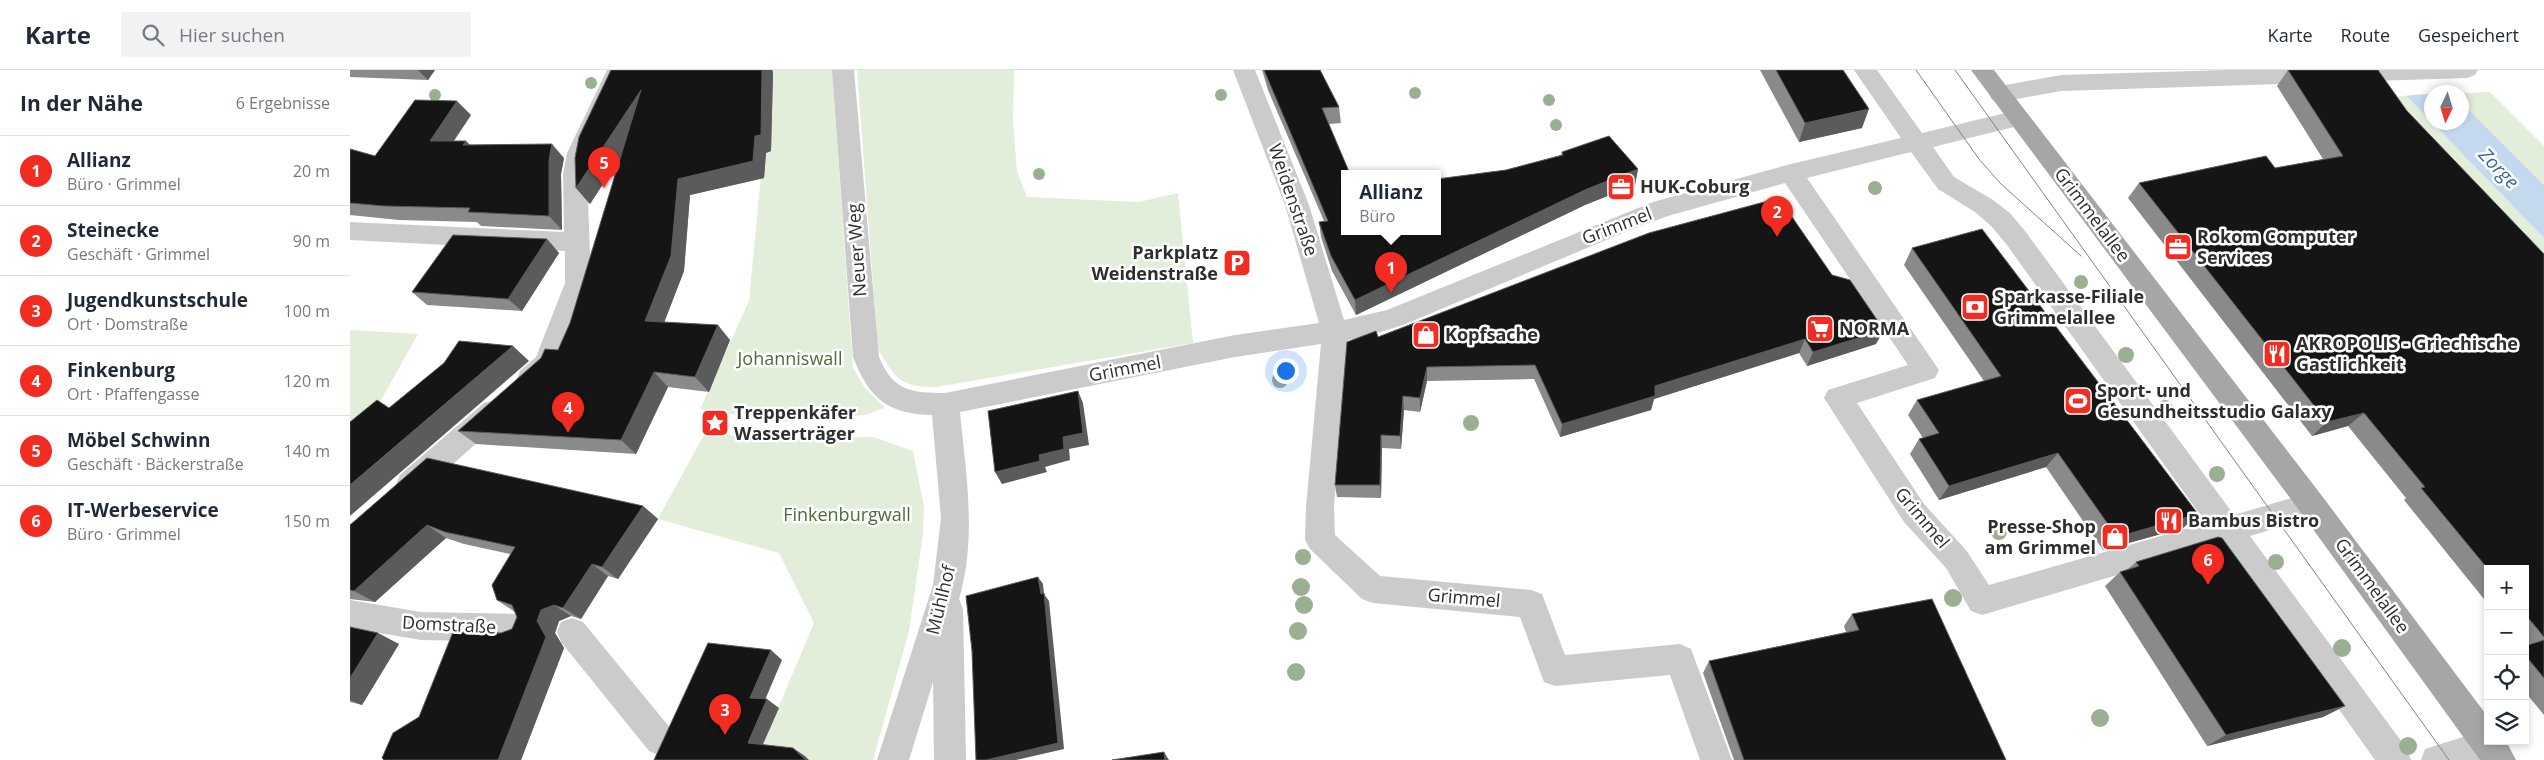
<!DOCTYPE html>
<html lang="de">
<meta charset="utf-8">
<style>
body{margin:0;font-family:"Open Sans",sans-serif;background:#f2f2f3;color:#1f2937}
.controls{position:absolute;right:15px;bottom:15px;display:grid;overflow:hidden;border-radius:0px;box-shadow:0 2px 8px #0003}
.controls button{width:45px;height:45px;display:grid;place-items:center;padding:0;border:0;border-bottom:1px solid #e0e1e3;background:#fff;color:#1f2937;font:25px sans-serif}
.compass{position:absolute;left:2074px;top:15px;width:45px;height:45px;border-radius:50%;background:#fff;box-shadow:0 2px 8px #0003;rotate:184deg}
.you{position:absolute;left:935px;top:300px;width:18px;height:18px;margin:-12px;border:4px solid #fff;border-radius:50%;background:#1a73e8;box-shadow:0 0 0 8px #1a73e833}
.badge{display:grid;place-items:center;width:32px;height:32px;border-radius:50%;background:#f32c22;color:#fff;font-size:16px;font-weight:700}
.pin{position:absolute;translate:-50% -41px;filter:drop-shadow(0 1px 2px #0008)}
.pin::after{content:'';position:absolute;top:26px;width:18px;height:15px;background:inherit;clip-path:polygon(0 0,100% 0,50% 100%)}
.popup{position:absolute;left:991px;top:100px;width:100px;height:65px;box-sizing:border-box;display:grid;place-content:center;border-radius:0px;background:#fff;filter:drop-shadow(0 1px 4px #0005);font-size:16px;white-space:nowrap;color:#747a83}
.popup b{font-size:19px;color:#1f2937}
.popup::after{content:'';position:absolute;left:50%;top:100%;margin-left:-10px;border:10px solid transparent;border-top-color:#fff}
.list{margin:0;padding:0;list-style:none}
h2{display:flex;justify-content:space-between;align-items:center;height:65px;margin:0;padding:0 20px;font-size:21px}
h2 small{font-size:16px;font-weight:400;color:#747a83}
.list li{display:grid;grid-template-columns:32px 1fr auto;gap:15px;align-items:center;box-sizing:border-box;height:70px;padding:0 20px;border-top:1px solid #e0e1e3}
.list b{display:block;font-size:19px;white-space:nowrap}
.list p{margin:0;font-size:16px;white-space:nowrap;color:#747a83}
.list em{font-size:16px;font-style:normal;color:#747a83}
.icon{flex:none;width:28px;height:28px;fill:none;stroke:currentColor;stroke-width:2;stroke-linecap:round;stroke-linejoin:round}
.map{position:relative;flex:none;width:2194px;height:690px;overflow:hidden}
header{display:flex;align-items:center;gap:30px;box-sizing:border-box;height:70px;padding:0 25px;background:#fff;border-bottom:1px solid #e0e1e3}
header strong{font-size:24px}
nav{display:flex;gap:28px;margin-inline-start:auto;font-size:18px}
.search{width:350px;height:45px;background:#f2f2f3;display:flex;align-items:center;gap:12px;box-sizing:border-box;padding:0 18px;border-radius:0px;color:#747a83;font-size:19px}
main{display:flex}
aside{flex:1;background:#fff}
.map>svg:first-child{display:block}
.green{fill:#e2edda}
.water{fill:#c5d9ee}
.pier{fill:#fff}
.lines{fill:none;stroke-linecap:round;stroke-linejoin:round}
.minor{fill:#cbcbcb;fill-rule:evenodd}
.major{fill:#a6a6a6;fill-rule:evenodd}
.tram{stroke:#838383;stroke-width:1}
.tree{fill:#9baf92}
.wall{fill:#8a8a8a}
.shaded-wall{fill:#5b5b5b}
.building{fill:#151515;stroke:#5b5b5b}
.labels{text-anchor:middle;stroke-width:5;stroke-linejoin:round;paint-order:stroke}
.poi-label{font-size:18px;font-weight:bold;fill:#2e2e2e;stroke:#fff;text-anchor:start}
.street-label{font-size:18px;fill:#2e2e2e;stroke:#fff}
.park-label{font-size:18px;fill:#4a6d38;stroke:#fff}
.water-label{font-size:19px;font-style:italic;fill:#366597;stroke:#fff}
</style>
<header>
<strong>Karte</strong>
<div class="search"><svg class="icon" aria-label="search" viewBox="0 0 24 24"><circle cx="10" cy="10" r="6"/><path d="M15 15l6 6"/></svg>Hier suchen</div>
<nav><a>Karte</a><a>Route</a><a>Gespeichert</a></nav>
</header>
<main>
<aside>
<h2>In der Nähe<small>6 Ergebnisse</small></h2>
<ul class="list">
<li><span class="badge">1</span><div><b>Allianz</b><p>Büro · Grimmel</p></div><em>20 m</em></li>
<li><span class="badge">2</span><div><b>Steinecke</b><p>Geschäft · Grimmel</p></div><em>90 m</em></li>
<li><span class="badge">3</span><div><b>Jugendkunstschule</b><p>Ort · Domstraße</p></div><em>100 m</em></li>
<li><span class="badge">4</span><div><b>Finkenburg</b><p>Ort · Pfaffengasse</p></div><em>120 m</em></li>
<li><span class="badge">5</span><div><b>Möbel Schwinn</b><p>Geschäft · Bäckerstraße</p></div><em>140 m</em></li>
<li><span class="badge">6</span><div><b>IT-Werbeservice</b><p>Büro · Grimmel</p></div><em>150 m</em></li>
</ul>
</aside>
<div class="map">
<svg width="2194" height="690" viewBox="0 0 2194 690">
<rect width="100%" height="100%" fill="#fff"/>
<g class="green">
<polygon points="421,0 482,0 503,298 515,318 535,338 515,345 431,352 350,339 399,231"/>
<path d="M 507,0 L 664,0 L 663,52 L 667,101 L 677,127 L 789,132 L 828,123 L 843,273 L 586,317 C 550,317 545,308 528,279 Z"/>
<polygon points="2140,22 2194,76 2194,115 2112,33 2112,23"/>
<polygon points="2056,26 2194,168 2194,205 2029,27"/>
<polygon points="0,260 68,264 8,371 0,370"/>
<polygon points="356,361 403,369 523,367 563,381 574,437 573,464 559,561 523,690 459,690 455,686 410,681 464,553 429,483 308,449"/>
</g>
<polygon class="water" points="2031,0 2082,22 2082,52 2112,52 2112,33 2194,115 2194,168"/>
<polygon class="pier" points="2028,0 2081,0 2103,22 2052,26"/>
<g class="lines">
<g class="minor">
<polygon points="257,0 279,0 241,83 237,104 241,213 206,301 190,317 180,320 170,317 167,309 170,301 186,287 215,213 215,181 0,170 0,152 214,162 213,104 217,83"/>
<path d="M 482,0 L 504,0 L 529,287 C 543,321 561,323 595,323 L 885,265 L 969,253 L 935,135 L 883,0 L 905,0 L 959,135 L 994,250 L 1037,240 L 1303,132 L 1441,94 L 1551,68 L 1504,0 L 1527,0 L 1572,63 L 1668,40 L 1676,42 L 1680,48 L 1676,54 L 1583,77 L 1604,107 L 1643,130 L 1660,143 L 1675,161 L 1884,445 L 1962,422 L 1972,426 L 1976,435 L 1972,444 L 1900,466 L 2057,679 L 2061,690 L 2025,690 L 1871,474 L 1632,545 L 1621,541 L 1596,498 L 1554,452 L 1474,328 L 1478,320 L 1558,295 L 1435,113 L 1318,146 L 1280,160 L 1053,255 L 1015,267 L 998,270 L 984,437 L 985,465 L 1030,506 L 1181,520 L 1192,524 L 1215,585 L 1330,574 L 1341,579 L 1382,690 L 1350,690 L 1320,605 L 1205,616 L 1194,612 L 1170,547 L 1023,533 L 1012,529 L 960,479 L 955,470 L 956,437 L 971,274 L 885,287 L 610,342 C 616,404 627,468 609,529 L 613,539 L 616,690 L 584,690 L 583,612 L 559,690 L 527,690 L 583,515 L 591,448 L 582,345 C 537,344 519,328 503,287 ZM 1561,82 L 1588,119 L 1625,142 L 1642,157 L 1657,175 L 1856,453 L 1639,515 L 1616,480 L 1574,434 L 1507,333 L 1585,308 L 1589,300 L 1457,108 Z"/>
<polygon points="1877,0 2128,0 2125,5 2117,8 1711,21 1650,32 1642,30 1639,24 1642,18 1650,16 1711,5"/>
<polygon points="144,330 154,333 158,341 154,349 70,423 60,426 50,423 46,414 50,405 134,333"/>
<polygon points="0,530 71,542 169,544 180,548 184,558 180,568 169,572 71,570 0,558"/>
<polygon points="222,548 233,552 321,659 326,670 321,681 310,686 299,681 211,572 207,562 211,552"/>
<polygon points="2138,659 2138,671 2154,671 2155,675 2150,686 2142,690 2071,690 2075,679"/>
</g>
<polygon class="major" points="1621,0 1644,0 1972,426 2138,647 2138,671 2156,671 2166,690 2130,690 1952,444"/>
<g class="tram">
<polyline points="1566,0 1629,89 1650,113 1731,186"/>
<polyline points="1605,0 2099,690"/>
</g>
</g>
<g class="tree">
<circle cx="241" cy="13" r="6"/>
<circle cx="1065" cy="23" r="6"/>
<circle cx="85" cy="25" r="6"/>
<circle cx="871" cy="25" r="6"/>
<circle cx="1199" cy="30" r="6"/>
<circle cx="1206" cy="55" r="6"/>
<circle cx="689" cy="104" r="6"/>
<circle cx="1525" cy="118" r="7"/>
<circle cx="1731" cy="212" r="7"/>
<circle cx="1776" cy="285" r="8"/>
<circle cx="930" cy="310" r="8"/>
<circle cx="1815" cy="338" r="8"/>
<circle cx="1121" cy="353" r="8"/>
<circle cx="1867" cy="404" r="8"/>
<circle cx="1649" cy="462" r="8"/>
<circle cx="953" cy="487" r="8"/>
<circle cx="1926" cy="492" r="8"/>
<circle cx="951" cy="517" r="9"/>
<circle cx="1603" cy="528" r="9"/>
<circle cx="954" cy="535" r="9"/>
<circle cx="948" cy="561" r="9"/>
<circle cx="1992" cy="578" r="9"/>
<circle cx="946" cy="602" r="9"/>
<circle cx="1750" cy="648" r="9"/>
<circle cx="2058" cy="676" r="9"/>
</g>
<g class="wall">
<polygon points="0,0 85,0 78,10 0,7"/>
<polygon points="261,0 422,0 423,2 421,81 416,83 414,108 340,125 334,201 314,252 380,270 359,322 318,317 286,384 126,374 108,361 208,280 220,253 271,86 240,134 226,118"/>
<polygon points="912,0 970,0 989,37 991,53 979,54 995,162 1156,100 1211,85 1212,82 1288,99 1285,115 1235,135 1006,245 982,201 971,167 969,152 974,151 918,20"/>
<polygon points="1410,0 1493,0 1512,58 1449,72"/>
<polygon points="1938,0 2057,41 2194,184 2194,645 2175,622 2175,499 2138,499 2138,534 2054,430 2056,428 1998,356 1962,366 1778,128 1789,113 1925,98 1973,89 1927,16"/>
<polygon points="121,45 104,71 116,71 120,75 214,88 211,104 212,160 131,156 127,152 49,150 0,145 0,79 25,86"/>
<polygon points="1299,163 1526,274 1457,296 1449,283 1304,329 1301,340 1210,367 1184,309 1077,311 1070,342 1054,340 1051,379 1032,378 1031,428 987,427 985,415 1028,267"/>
<polygon points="197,169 209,183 172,241 77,235 62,222"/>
<polygon points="1562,178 1848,444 1833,458 1753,480 1696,397 1589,430 1560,384 1569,369 1573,368 1558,345 1567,330 1634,311 1554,195"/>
<polygon points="293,436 308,449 268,509 258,506 231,549 221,546 209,551 205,563 214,578 171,690 34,690 69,647 151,563 162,559 167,547 165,542 147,530 160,484 114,474 96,468 25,532 0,529 0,455"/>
<polygon points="1786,492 1995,636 1973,647 1857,676 1755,516 1770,502 1778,499"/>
<polygon points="1502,544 1656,690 1384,690 1353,603 1359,591 1496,562 1494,556"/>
<polygon points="0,557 49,574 12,635 0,632"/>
</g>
<g class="shaded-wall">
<polygon points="68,0 85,0 78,10"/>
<polygon points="412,0 422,0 423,2 421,81 416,83 414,108 340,125 334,201 309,266 295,251 328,109"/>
<polygon points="291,20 303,37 240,134 226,118"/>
<polygon points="107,31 121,45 94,85 80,71"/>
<polygon points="1519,39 1512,58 1449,72 1455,53"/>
<polygon points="116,71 129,85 113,75"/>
<polygon points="202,74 214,88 211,104 212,160 199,146 199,90"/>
<polygon points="1288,99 1285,115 1235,135 1006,245 1005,230 1237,119"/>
<polygon points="197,169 209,183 172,241 158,229"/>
<polygon points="368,255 380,270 359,322 345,307"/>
<polygon points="1534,260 1526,274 1457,296 1463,282"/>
<polygon points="1455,269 1449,283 1304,329 1301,340 1210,367 1212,354 1305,316"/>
<polygon points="163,276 179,291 0,446 0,415"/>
<polygon points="1077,297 1077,311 1070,342 1070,328"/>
<polygon points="304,302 318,317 286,384 271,370"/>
<polygon points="728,321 733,333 739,375 719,379 720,390 695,397 697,402 652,414 645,402 689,385 713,367"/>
<polygon points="1053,326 1054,340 1051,379 1050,366"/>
<polygon points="2014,343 1998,356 1962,366 1977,352"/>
<polygon points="1031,365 1032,378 1031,428 1030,415"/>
<polygon points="1708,383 1696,397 1589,430 1599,416"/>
<polygon points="293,436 308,449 268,509 252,497"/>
<polygon points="1848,444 1833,458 1753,480 1767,467"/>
<polygon points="77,455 96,468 25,532 4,521"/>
<polygon points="242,494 258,506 231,549 213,538"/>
<polygon points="688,507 693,514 694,524 699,531 714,679 666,690 636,690 691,524"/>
<polygon points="204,535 221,546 209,551 205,563 214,578 171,690 148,690 187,551 191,540"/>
<polygon points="28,563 49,574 12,635 0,630 0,608"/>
<polygon points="421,580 432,590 412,637 400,628"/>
<polygon points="417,629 429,638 410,681 398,673"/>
<polygon points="1995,636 1973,647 1857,676 1876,665"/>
<polygon points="443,678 455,686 459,690 456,690"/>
<polygon points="814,682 819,690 815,690"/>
</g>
<g class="building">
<polygon points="261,0 412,0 411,65 405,66 403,91 328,109 321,186 295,251 368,255 345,307 304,302 271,370 108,361 191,288 195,279 208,280 220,253 291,20 226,118 225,88 229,67"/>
<polygon points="914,0 970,0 989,37 972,38 1000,104 995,104 995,162 1087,162 1087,109 1156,100 1213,85 1212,82 1259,66 1288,99 1237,119 1005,230 981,186 969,152 978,151"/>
<polygon points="1426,0 1493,0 1519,39 1455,53"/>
<polygon points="1938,0 2028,0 2057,41 2194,184 2194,567 2175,544 2175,499 2138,499 2071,418 2075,417 2014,343 1977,352 1789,113 1916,86 1925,98 1993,86"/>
<polygon points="65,30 107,31 80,71 116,71 113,75 202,74 199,90 199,146 118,142 120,138 34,136 0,133 0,79 25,86"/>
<polygon points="1429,128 1482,205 1500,210 1534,260 1463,282 1455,269 1305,316 1305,326 1212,354 1185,295 1077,297 1070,328 1053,326 1050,366 1031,365 1030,415 985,415 997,272 1026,261 1028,267 1299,163"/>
<polygon points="1632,159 1848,444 1767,467 1708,383 1599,416 1569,369 1589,363 1567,330 1651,306 1562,178"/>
<polygon points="103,165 197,169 158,229 62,222"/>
<polygon points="109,271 163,276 0,415 0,352 27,330 39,338 94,293"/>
<polygon points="728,321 733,363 713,367 714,379 689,385 690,391 645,402 638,341"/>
<polygon points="77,388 293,436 252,497 242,494 213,538 204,535 191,540 187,551 196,567 148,690 34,690 32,688 43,663 69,647 103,562 151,563 162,559 167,547 162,535 147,530 142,515 165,477 95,462 77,455 4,521 0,520 0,455"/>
<polygon points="1868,467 1872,468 1995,636 1876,665 1770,502 1789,496 1786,492"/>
<polygon points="688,507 691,524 694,523 708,673 636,690 626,690 622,581 616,526"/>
<polygon points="1582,529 1656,690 1394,690 1359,591 1509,560 1502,544"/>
<polygon points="0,557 28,563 0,608"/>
<polygon points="2194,570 2194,608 2175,585 2175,576"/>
<polygon points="358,573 421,580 400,628 417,629 398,673 443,678 456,690 304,690"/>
<polygon points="814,682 815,690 762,690"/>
</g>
<defs>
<symbol id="office-square" viewBox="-11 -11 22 22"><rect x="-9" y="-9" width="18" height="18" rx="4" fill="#f32c22" stroke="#fff"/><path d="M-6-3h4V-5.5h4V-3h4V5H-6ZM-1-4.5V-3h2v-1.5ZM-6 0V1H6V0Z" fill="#fff"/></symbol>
<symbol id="parking-square" viewBox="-11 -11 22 22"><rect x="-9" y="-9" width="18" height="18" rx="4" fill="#f32c22" stroke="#fff"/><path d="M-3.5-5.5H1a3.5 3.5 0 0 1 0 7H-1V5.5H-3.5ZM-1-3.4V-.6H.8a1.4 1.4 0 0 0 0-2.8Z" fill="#fff"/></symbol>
<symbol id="bank-square" viewBox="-11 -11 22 22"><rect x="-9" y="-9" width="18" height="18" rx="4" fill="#f32c22" stroke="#fff"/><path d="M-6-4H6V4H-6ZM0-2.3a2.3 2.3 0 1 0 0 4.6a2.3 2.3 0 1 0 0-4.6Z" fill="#fff"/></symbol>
<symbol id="supermarket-square" viewBox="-11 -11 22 22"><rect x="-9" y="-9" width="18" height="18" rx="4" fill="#f32c22" stroke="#fff"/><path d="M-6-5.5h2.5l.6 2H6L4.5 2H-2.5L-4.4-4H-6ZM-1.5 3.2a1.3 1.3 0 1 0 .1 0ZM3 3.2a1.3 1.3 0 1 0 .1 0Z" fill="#fff"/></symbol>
<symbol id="shop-square" viewBox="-11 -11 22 22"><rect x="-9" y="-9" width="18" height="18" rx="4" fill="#f32c22" stroke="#fff"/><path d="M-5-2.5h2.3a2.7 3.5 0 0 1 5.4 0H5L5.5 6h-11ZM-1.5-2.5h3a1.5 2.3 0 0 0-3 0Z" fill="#fff"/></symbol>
<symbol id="restaurant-square" viewBox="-11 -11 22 22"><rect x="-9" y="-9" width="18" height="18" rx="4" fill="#f32c22" stroke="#fff"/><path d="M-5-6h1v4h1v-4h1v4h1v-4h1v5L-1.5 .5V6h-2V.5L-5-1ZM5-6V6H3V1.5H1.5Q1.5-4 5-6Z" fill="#fff"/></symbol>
<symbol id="stadium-square" viewBox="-11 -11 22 22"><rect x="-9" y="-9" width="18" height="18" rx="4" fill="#f32c22" stroke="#fff"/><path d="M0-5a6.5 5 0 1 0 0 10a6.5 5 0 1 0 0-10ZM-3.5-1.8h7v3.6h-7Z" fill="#fff"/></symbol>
<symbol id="sight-square" viewBox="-11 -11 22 22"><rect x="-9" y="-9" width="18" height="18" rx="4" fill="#f32c22" stroke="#fff"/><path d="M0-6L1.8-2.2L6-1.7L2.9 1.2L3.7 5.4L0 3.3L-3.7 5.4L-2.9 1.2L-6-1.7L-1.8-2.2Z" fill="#fff"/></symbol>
</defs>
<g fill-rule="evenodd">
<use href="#office-square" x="1255" y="101" width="32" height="32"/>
<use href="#office-square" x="1812" y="161" width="32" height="32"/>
<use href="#parking-square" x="871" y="177" width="32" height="32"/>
<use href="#bank-square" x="1609" y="221" width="32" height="32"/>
<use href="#supermarket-square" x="1454" y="243" width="32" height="32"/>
<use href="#shop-square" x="1060" y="249" width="32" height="32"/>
<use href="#restaurant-square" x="1911" y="268" width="32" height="32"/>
<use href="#stadium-square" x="1712" y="315" width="32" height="32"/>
<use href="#sight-square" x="349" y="337" width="32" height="32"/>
<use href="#restaurant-square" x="1803" y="435" width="32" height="32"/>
<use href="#shop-square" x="1749" y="451" width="32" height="32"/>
</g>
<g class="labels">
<g class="poi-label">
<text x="1290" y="123">HUK-Coburg</text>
<text x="1847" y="173">Rokom Computer<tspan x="1847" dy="21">Services</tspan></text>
<text x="868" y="189" text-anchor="end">Parkplatz<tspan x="868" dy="21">Weidenstraße</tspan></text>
<text x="1644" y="233">Sparkasse-Filiale<tspan x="1644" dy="21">Grimmelallee</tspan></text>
<text x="1489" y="265">NORMA</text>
<text x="1095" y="271">Kopfsache</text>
<text x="1946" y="280">AKROPOLIS - Griechische<tspan x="1946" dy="21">Gastlichkeit</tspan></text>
<text x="1747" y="327">Sport- und<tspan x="1747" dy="21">Gesundheitsstudio Galaxy</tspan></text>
<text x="384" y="349">Treppenkäfer<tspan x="384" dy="21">Wasserträger</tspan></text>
<text x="1838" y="457">Bambus Bistro</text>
<text x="1746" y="463" text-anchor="end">Presse-Shop<tspan x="1746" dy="21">am Grimmel</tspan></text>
</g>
<g class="street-label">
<text transform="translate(943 130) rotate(71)" y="6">Weidenstraße</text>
<text transform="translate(1742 145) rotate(53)" y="6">Grimmelallee</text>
<text transform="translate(1267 156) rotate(-21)" y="6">Grimmel</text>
<text transform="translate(507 180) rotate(-94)" y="6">Neuer Weg</text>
<text transform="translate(775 299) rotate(-11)" y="6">Grimmel</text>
<text transform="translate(1572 448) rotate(50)" y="6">Grimmel</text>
<text transform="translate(2022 516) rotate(54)" y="6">Grimmelallee</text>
<text transform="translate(1114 528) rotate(5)" y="6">Grimmel</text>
<text transform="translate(591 530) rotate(-76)" y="6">Mühlhof</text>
<text transform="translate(99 555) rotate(3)" y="6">Domstraße</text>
</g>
<g class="park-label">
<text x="440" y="295">Johanniswall</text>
<text x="497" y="451">Finkenburgwall</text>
</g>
<g class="water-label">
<text transform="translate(2149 98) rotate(46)" y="7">Zorge</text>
</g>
</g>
</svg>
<div class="controls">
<button>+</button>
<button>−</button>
<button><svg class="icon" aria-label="locate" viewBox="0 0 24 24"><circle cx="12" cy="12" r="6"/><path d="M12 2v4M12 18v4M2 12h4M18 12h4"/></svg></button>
<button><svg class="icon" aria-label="layers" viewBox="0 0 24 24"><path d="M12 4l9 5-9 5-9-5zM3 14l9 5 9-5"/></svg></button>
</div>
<svg class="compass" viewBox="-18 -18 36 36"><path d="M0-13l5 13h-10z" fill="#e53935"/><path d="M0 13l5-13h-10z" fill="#747a83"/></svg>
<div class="you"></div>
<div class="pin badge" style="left:1041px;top:223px">1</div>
<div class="popup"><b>Allianz</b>Büro</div>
<div class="pin badge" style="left:1427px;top:167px">2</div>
<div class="pin badge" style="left:375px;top:665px">3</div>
<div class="pin badge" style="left:218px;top:363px">4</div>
<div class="pin badge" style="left:254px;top:118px">5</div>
<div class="pin badge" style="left:1858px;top:515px">6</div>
</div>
</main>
